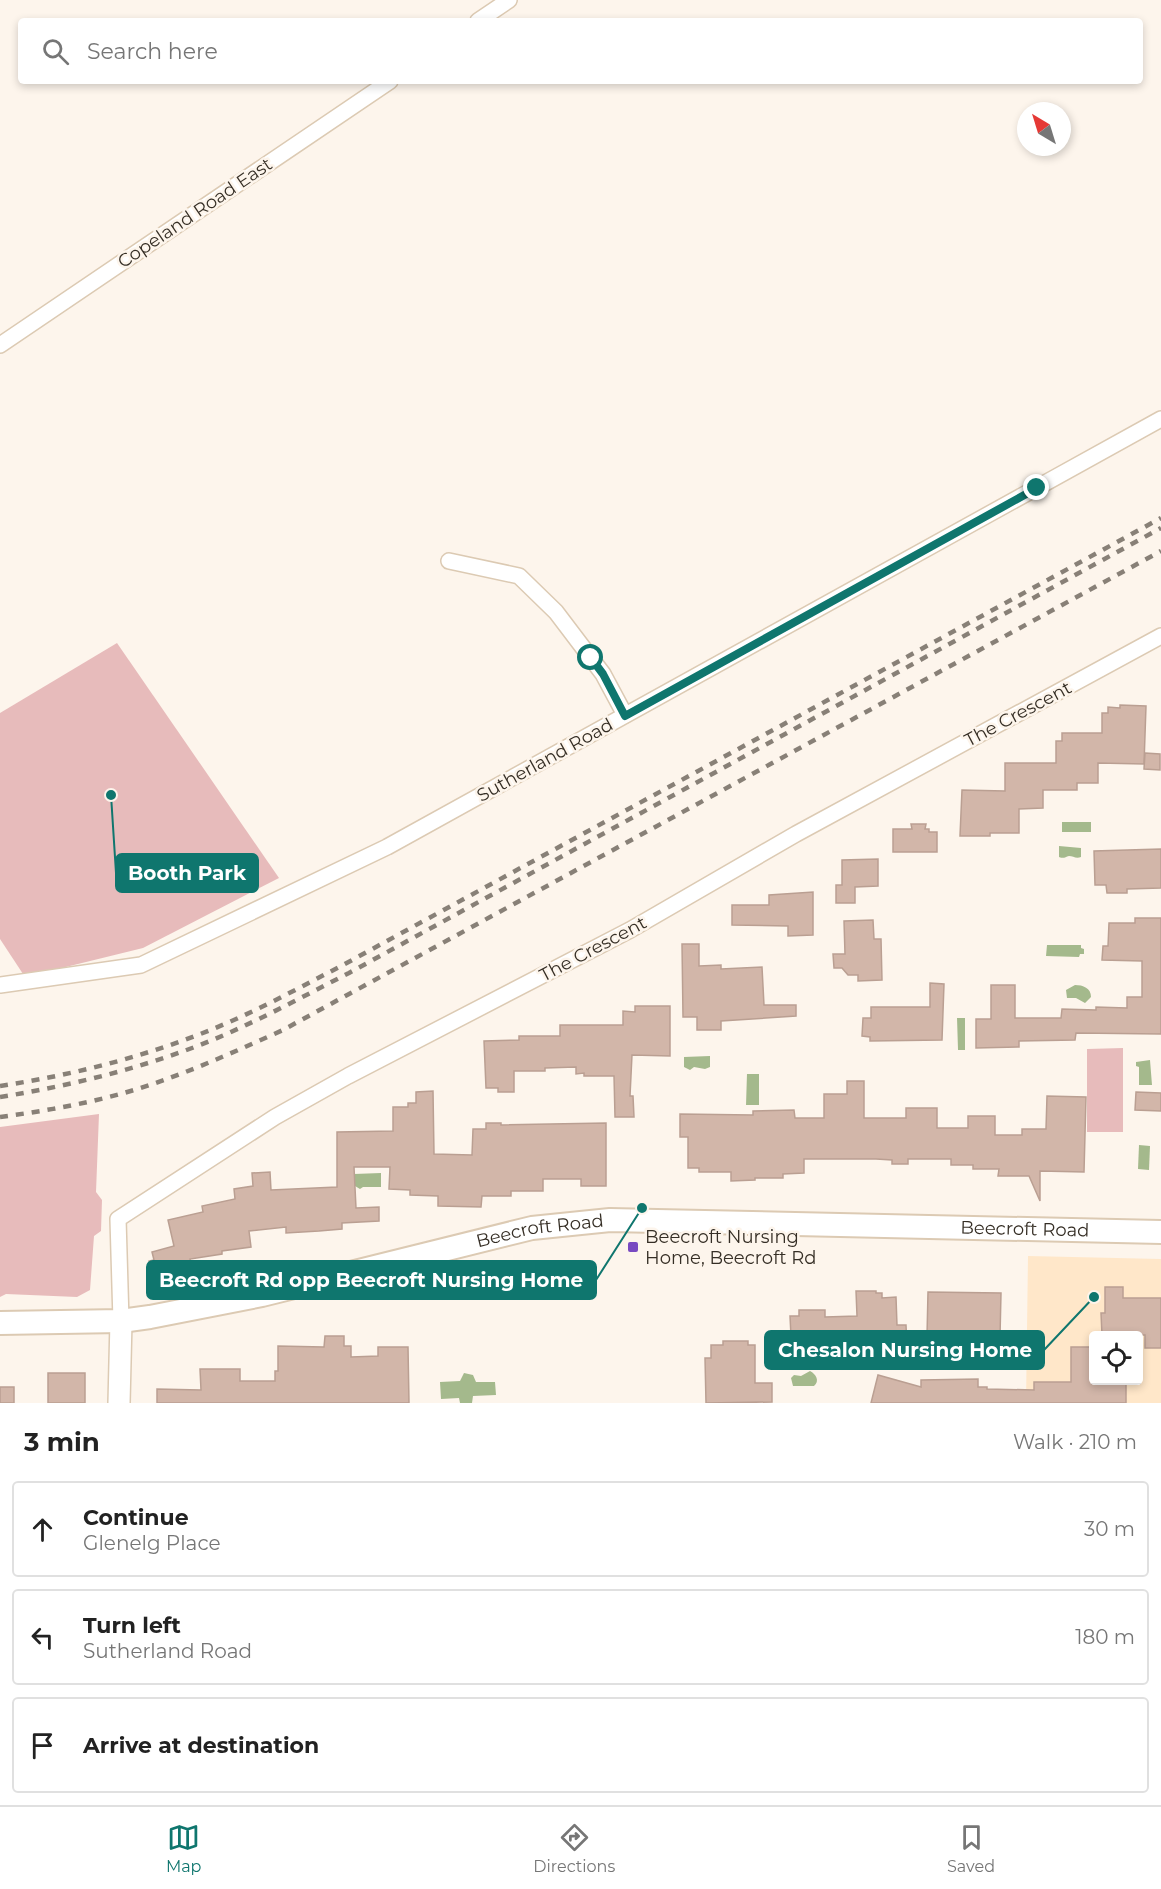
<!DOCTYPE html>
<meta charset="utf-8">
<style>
body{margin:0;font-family:Montserrat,sans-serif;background:#f2f2f2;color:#222}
.controls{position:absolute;right:18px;bottom:18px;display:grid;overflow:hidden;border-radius:6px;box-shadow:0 3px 9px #0003}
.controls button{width:54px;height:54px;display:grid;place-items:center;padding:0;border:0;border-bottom:2px solid #e0e0e0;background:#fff;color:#222;font:30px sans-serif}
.compass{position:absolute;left:1017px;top:102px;width:54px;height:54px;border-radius:50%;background:#fff;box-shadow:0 3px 9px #0003;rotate:322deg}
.stop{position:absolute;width:18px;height:18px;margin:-14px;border:4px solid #0f766e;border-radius:50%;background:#fff}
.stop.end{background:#0f766e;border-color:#fff;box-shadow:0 2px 6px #0008}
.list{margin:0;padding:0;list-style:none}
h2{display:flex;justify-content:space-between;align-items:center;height:78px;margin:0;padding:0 24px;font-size:26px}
h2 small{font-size:20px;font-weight:400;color:#767676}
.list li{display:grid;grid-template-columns:39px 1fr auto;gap:18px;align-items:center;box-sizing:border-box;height:96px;margin:0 12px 12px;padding:0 12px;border:2px solid #e0e0e0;border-radius:6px}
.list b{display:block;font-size:22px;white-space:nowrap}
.list p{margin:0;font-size:20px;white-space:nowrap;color:#767676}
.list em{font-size:20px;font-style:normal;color:#767676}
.icon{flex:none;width:33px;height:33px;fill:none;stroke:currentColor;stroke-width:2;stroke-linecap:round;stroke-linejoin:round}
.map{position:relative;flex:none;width:1161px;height:1403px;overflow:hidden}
.search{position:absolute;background:#fff;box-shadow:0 3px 9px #0003;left:18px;right:18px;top:18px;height:66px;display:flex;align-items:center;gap:15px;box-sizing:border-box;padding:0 21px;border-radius:6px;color:#767676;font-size:22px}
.sheet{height:402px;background:#fff}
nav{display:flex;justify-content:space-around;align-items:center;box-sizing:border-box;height:84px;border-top:2px solid #e0e0e0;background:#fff;font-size:16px;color:#767676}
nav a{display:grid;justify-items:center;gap:3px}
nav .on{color:#0f766e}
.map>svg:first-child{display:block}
.built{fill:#ffe7c9;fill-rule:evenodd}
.green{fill:#e7bbbb}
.water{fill:#a4b98c}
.building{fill:#d2b6a9;stroke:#ba9f92;stroke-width:1.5}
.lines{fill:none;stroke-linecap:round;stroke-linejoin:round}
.street-casing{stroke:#dccab3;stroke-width:18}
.secondary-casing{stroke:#dccab3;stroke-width:24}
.primary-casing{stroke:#dccab3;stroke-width:26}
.street{stroke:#fff;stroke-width:15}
.secondary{stroke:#fff;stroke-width:21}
.primary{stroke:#fff;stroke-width:22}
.rail{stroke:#888077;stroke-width:4.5;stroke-dasharray:8 8;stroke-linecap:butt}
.route{stroke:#0f766e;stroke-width:8}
.poi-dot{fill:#7849c1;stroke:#fdf5ec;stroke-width:2}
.labels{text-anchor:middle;stroke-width:5;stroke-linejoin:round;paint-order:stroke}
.street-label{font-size:18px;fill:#352e25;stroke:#fdf5ec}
.poi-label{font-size:18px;fill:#352e25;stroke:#fdf5ec;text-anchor:start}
.leader{fill:none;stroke:#0f766e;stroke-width:2}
.callout-dot{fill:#0f766e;stroke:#fdf5ec;stroke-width:2}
.callout{fill:#0f766e;stroke:#0f766e;stroke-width:2}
.callout-label{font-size:20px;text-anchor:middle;font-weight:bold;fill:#fff}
</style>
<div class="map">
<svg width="1161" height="1403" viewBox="0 0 1161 1403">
<rect width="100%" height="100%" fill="#fdf5ec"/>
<path class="built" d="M 1028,1256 L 1161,1259 L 1161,1403 L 1026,1403 ZM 1094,1336 L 1138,1336 L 1138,1380 L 1094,1380 Z"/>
<g class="green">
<polygon points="117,643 279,878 143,948 25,977 0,939 0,713"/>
<polygon points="1123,1048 1123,1132 1087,1132 1087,1049"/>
<polygon points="99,1114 96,1192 102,1200 101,1231 94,1236 90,1290 77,1297 6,1294 0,1297 0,1127"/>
</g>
<g class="water">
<rect x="1062" y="822" width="29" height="10"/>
<path d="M 1059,846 L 1081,848 L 1081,857 C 1076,859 1073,856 1069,856 C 1065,857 1064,859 1059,857 Z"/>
<polygon points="1047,945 1081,945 1081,948 1084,949 1084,954 1080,954 1079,957 1046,956"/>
<path d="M 1075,985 C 1083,985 1091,988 1091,997 L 1085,1003 L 1076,998 L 1067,998 L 1066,990 Z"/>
<polygon points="957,1018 965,1018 965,1050 958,1050"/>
<polygon points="710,1056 710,1067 705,1069 694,1067 690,1070 684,1067 684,1057"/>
<polygon points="1150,1060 1152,1085 1139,1085 1139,1067 1136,1066 1136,1062"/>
<polygon points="747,1074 759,1074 759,1105 746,1105"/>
<polygon points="1139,1145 1150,1146 1149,1170 1138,1169"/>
<polygon points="381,1173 381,1187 363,1187 360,1189 355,1186 354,1174"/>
<path d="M 810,1371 C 816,1374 820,1381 814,1386 L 793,1386 L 791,1378 L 794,1375 L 801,1376 Z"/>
<polygon points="464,1373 473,1375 476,1382 495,1382 496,1395 473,1396 472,1403 460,1403 459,1398 441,1399 440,1382 460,1381"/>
</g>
<g class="building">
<polygon points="1120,705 1146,706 1144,764 1098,763 1098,783 1077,783 1077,790 1043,790 1043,808 1019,809 1019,833 990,833 990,836 960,836 962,790 1005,791 1005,763 1056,763 1056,741 1062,741 1062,733 1102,733 1102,713 1108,713 1108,707 1120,708"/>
<polygon points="1145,753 1160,754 1160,770 1144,769"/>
<polygon points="911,824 926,824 925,829 929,829 929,832 937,832 937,852 893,852 893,829 912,829"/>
<polygon points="1161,849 1161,888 1127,889 1127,893 1107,893 1106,885 1095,885 1094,851"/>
<polygon points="878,859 878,886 855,887 855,903 836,903 836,885 842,885 842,860"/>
<polygon points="813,892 813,935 788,936 788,926 732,925 732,905 769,905 769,895"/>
<polygon points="1135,918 1161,918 1161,1034 1076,1033 1075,1040 1019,1041 1019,1047 976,1048 976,1019 991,1019 991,985 1015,985 1015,1018 1061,1018 1062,1009 1096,1010 1096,1007 1127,1008 1127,997 1142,997 1142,961 1102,960 1103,946 1108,946 1109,923 1135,923"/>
<polygon points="873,920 874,939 881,939 882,980 858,981 858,975 848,975 842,968 834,968 833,954 845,954 844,921"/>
<polygon points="682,944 699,944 699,966 721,965 721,969 762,967 764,1005 796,1005 796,1016 721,1021 721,1030 697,1030 697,1017 683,1017"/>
<polygon points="930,983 944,984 942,1040 870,1041 870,1037 862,1036 863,1018 871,1018 871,1007 930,1007"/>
<polygon points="635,1006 670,1006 670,1056 632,1055 630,1096 633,1096 634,1117 615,1117 614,1076 584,1076 584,1073 576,1074 576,1067 545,1068 545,1071 514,1071 514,1092 498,1092 498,1088 486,1088 484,1041 519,1040 519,1036 560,1036 560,1025 623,1025 623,1011 635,1012"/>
<polygon points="847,1081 864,1081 864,1118 906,1118 906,1108 937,1108 937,1128 968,1128 968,1116 995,1116 995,1135 1022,1135 1022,1129 1046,1129 1047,1096 1086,1097 1084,1172 1040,1171 1040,1201 1029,1176 998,1176 999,1169 973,1169 973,1165 951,1165 951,1159 908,1159 908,1164 892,1164 892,1160 876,1159 804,1159 804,1173 783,1174 783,1178 755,1178 755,1180 731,1181 731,1172 699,1172 699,1168 688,1168 688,1137 680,1137 680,1114 753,1115 753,1111 794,1110 795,1118 824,1118 824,1094 847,1094"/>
<polygon points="433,1091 434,1154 472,1155 473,1129 486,1129 486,1123 501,1123 501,1125 606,1123 606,1186 581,1186 581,1179 543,1179 543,1191 511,1191 511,1196 482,1196 481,1207 438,1206 438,1196 410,1195 410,1190 389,1189 390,1167 354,1167 356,1208 379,1207 379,1221 342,1223 342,1229 319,1231 286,1233 286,1227 249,1231 251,1247 222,1251 222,1254 190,1259 193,1273 154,1282 149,1261 154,1260 152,1252 174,1246 168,1220 203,1212 202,1206 235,1199 234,1189 253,1186 252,1173 270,1172 271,1190 337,1187 337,1132 393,1131 393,1107 408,1107 408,1103 416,1103 416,1092"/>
<polygon points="1136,1092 1161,1093 1161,1111 1135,1110"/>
<polygon points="1105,1287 1123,1287 1123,1298 1161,1298 1161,1348 1145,1348 1145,1335 1102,1335 1101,1313 1105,1313"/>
<polygon points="856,1291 876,1291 876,1293 882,1293 882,1298 896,1297 897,1325 906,1325 907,1347 844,1348 844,1350 806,1352 843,1361 843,1365 791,1367 791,1351 786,1351 786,1336 791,1336 790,1316 799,1316 799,1310 825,1310 825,1317 857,1316"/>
<polygon points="928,1292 1001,1293 1000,1337 927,1336"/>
<polygon points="325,1336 344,1336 344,1346 351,1346 351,1357 378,1356 378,1347 408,1347 409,1403 157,1403 157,1389 201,1390 200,1369 240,1369 240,1381 275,1381 275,1371 278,1371 278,1346 324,1347"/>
<polygon points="723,1341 748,1341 748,1345 755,1345 755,1383 772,1383 772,1402 706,1403 705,1358 711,1358 711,1345 723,1345"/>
<polygon points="1071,1347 1094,1347 1094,1380 1126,1380 1126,1403 871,1403 878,1375 921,1387 921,1380 978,1379 978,1387 987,1387 987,1389 1034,1390 1034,1382 1071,1382"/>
<rect x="48" y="1373" width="37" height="30"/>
<rect x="0" y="1387" width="14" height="16"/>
</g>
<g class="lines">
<defs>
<g id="street">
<polyline points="478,21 509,0"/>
<polyline points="0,345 390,81"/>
<polyline points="449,561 519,576 556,612 603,674 625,715"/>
<polyline points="0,985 141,965 387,847 1161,419"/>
<polyline points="121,1321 118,1219 275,1117 348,1076 630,930 796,834 1161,636"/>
</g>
<polyline id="secondary" points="119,1403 121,1321"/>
<g id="primary">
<path id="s1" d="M 0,1323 L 121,1321 L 150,1317 L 262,1295 L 532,1228 L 610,1220 L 1161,1232"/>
</g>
</defs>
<use href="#street" class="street-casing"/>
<use href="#secondary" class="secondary-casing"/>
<use href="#primary" class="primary-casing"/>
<use href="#street" class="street"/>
<use href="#secondary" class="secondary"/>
<use href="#primary" class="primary"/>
<g class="rail">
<path d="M 0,1086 C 66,1076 132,1060 195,1036 C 246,1017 295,990 343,965 L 1161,518"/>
<path d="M 0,1097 C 68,1086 135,1070 200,1045 C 251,1025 300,998 349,973 L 1161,528"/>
<path d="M 0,1117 C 45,1111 91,1103 134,1090 C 186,1074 234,1052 283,1030 L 1161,551"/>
</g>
</g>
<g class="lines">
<polyline class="route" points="591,658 603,674 625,716 1037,488"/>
</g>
<rect class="poi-dot" x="627" y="1241" width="12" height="12" rx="3"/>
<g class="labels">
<g class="street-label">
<text transform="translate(195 213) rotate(-34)" y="6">Copeland Road East</text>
<text transform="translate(1018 714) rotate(-28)" y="6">The Crescent</text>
<text transform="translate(545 760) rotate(-29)" y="6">Sutherland Road</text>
<text transform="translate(593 949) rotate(-28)" y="6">The Crescent</text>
<text dy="6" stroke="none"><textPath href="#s1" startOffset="1036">Beecroft Road</textPath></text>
<text dy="6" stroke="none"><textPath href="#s1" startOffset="550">Beecroft Road</textPath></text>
</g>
<g class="poi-label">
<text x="645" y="1243">Beecroft Nursing<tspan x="645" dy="21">Home, Beecroft Rd</tspan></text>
</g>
</g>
<path class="leader" d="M111 795L116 873M642 1208L596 1280M1094 1297L1044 1350"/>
<g class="callout-dot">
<circle cx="111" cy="795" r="6"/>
<circle cx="642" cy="1208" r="6"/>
<circle cx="1094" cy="1297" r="6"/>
</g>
<g class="callout">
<rect x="116" y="854" width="142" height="38" rx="6"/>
<rect x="147" y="1261" width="449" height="38" rx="6"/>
<rect x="765" y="1331" width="279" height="38" rx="6"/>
</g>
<g class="callout-label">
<text x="187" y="880">Booth Park</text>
<text x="371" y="1287">Beecroft Rd opp Beecroft Nursing Home</text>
<text x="905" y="1357">Chesalon Nursing Home</text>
</g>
</svg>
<div class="controls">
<button><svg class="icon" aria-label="locate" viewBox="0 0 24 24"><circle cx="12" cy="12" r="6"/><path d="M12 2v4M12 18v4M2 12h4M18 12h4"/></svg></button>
</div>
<svg class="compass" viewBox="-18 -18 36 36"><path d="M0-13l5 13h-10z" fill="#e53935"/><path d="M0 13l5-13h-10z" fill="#767676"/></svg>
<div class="stop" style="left:591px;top:658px"></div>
<div class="stop end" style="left:1037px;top:488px"></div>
<div class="search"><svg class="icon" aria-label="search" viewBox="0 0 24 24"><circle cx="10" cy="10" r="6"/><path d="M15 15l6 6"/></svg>Search here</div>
</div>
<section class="sheet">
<h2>3 min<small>Walk · 210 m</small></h2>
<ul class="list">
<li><svg class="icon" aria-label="ahead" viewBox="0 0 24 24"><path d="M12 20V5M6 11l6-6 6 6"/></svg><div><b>Continue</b><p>Glenelg Place</p></div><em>30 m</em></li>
<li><svg class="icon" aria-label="left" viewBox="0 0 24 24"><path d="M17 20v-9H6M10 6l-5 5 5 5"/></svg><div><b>Turn left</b><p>Sutherland Road</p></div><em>180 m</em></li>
<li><svg class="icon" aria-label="arrive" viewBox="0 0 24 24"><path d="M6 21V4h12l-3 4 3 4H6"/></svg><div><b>Arrive at destination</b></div></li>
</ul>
</section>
<nav>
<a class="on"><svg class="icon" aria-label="map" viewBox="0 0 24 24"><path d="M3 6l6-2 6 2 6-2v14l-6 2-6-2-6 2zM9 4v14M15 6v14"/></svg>Map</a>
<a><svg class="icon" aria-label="directions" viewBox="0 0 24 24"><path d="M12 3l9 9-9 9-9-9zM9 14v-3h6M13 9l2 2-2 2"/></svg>Directions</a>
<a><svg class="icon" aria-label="saved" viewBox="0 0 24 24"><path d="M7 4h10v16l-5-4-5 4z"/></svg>Saved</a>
</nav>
